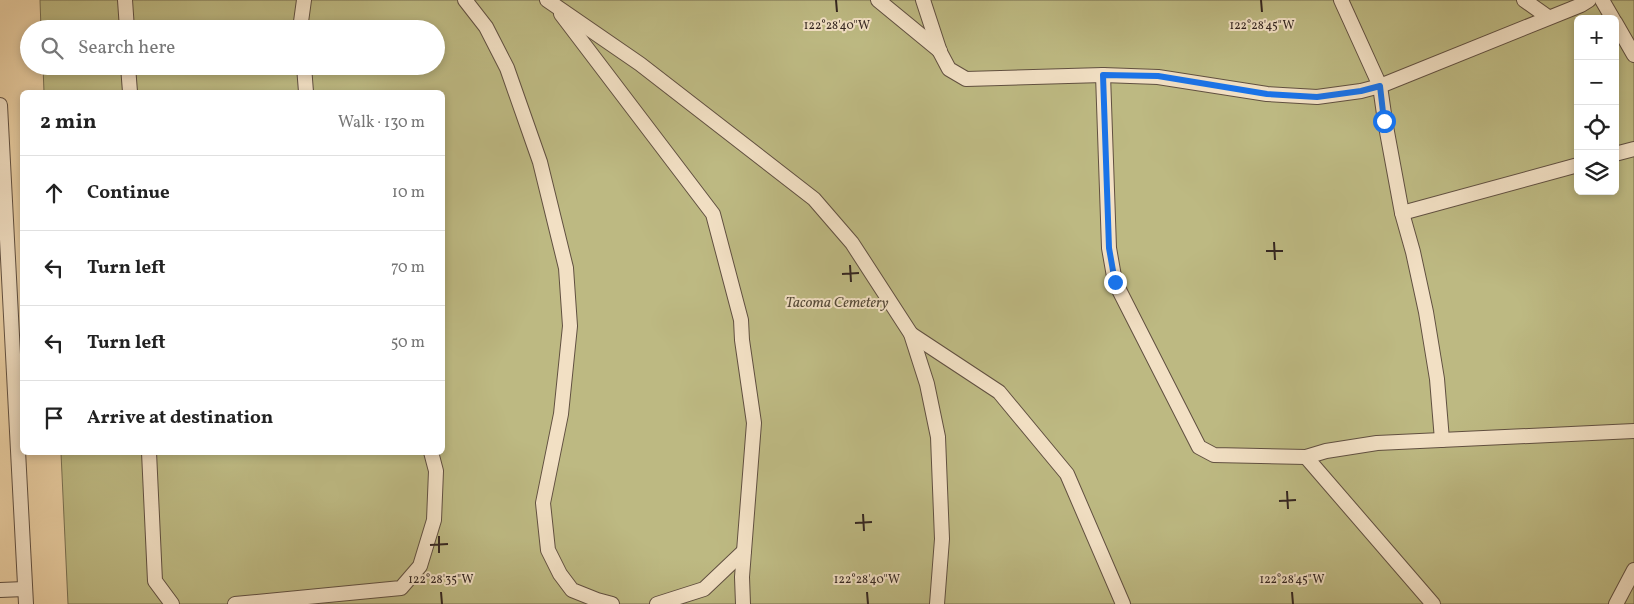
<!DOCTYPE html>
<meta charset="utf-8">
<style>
body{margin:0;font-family:Vollkorn,serif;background:#f2f2f2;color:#222}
.controls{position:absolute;right:15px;top:15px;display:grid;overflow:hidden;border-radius:8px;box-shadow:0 2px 8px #0003}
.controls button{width:45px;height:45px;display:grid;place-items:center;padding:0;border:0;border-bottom:1px solid #e0e0e0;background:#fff;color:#222;font:25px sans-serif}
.stop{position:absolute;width:15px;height:15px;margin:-11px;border:4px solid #1a73e8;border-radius:50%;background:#fff}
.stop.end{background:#1a73e8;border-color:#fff;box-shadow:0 1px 5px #0008}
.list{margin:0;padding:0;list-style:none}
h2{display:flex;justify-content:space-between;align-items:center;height:65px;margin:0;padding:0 20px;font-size:21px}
h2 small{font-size:16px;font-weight:400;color:#767676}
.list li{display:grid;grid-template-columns:32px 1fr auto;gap:15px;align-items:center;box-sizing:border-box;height:75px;padding:0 20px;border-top:1px solid #e0e0e0}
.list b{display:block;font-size:19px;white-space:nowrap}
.list em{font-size:16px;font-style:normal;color:#767676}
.icon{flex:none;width:28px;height:28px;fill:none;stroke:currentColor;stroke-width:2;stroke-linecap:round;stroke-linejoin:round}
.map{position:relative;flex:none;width:1634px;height:604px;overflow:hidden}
.search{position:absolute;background:#fff;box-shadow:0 2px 8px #0003;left:20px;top:20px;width:425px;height:55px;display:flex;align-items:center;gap:12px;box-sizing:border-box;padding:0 18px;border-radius:28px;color:#767676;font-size:19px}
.panel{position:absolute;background:#fff;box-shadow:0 2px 8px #0003;left:20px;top:90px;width:425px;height:365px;border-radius:8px}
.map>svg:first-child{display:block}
.green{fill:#bdb982;stroke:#786f51;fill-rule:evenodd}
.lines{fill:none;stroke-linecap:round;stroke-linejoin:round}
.service-casing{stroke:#615041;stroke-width:16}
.service{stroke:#f2e0c4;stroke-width:14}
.route{stroke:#1a73e8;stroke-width:6}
.ticks{fill:none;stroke:#332520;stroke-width:2}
.labels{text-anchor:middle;stroke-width:4;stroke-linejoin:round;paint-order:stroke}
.park-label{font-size:15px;font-style:italic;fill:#564a38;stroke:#f2e0c4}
.ticks-label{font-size:12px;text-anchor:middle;fill:#332520;stroke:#f2e0c4;stroke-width:4;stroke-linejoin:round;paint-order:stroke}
</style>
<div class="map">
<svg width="1634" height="604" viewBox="0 0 1634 604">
<rect width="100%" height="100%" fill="#ebd0a4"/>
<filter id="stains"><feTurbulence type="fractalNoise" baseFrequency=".004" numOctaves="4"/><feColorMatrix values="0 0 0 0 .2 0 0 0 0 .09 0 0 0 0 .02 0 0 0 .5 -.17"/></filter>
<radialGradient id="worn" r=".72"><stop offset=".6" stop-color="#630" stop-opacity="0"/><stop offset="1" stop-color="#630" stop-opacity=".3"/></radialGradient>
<path class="green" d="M 40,0 L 1634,0 L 1634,604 L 68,604 L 61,453 L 442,452 L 442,92 L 44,92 L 43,66 L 436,66 L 436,29 L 41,29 ZM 1578,19 L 1615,19 L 1615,191 L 1578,191 Z"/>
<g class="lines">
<defs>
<g id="service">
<polyline points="125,0 127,29"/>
<polyline points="465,0 486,27 507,68 540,162 566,268 570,326 561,414 543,503 548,550 560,574 572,590 597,600 612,604"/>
<polyline points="547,0 640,64 814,199 852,243 911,334 927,384 938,437 942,539 937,604"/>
<polyline points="878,0 940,51"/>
<polyline points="923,0 940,52 949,69 966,79 1103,75 1158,77 1267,94 1317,97 1361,91 1380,86 1581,5 1589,0"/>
<polyline points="1341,0 1380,86 1385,121 1402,213 1413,252 1426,312 1437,379 1442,440"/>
<polyline points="1524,0 1548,17"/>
<polyline points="1602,0 1613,19"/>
<polyline points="561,14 713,214 741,320 742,340 754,423 742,577 743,604"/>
<polyline points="1615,22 1634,55"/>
<polyline points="300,29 304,0"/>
<polyline points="128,66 130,92"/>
<polyline points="304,66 306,92"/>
<polyline points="1103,75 1109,248 1115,282 1199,447 1214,455 1306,457 1326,451 1377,443 1634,431"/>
<polyline points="0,105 26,604"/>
<polyline points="1615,154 1634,149"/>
<polyline points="1402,213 1578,165"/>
<polyline points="911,334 999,392 1067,474 1123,604"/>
<polyline points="149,452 155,581 172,604"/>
<polyline points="1306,457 1433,604"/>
<polyline points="0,590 25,589"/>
<polyline points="235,604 401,588 420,566 434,520 436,471 431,452"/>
<polyline points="657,604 704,589 744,551"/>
<polyline points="1616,604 1634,570"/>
</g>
</defs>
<use href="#service" class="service-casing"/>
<use href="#service" class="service"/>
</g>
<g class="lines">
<polyline class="route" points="1115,282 1109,248 1103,75 1158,76 1267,94 1317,97 1361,91 1380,86 1384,121"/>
</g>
<path class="ticks" d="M 836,0 L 837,12M 1261,0 L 1262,12M 1274,242 L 1275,260M 1266,251 L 1283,251M 850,265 L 851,282M 842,274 L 859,273M 1287,491 L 1288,509M 1279,501 L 1296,500M 863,514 L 864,531M 855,523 L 872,522M 439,536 L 439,553M 430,545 L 448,544M 441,592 L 442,604M 867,592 L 868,604M 1292,592 L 1293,604"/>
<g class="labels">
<g class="park-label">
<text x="837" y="307">Tacoma Cemetery</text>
</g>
</g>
<g class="ticks-label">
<text x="837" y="29">122°28'40"W</text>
<text x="1262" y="29">122°28'45"W</text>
<text x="441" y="583">122°28'35"W</text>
<text x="867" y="583">122°28'40"W</text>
<text x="1292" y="583">122°28'45"W</text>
</g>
<rect width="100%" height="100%" filter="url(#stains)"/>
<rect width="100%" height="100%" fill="url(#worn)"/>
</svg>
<div class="controls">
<button>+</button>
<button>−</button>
<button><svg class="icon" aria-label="locate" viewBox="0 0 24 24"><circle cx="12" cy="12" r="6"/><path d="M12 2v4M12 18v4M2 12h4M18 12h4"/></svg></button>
<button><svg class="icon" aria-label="layers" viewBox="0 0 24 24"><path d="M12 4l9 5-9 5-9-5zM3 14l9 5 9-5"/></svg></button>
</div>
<div class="stop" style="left:1384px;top:121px"></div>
<div class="stop end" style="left:1115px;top:282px"></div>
<div class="search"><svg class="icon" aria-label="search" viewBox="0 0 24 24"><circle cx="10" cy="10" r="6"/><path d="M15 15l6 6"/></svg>Search here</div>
<section class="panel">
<h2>2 min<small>Walk · 130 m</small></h2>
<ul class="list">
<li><svg class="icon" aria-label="ahead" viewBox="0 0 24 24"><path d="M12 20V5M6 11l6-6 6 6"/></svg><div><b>Continue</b></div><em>10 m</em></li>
<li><svg class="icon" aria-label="left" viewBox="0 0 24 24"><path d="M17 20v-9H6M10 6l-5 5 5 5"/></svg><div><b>Turn left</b></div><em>70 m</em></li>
<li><svg class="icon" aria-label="left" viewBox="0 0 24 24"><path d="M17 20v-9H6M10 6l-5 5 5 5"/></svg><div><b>Turn left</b></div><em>50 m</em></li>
<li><svg class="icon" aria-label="arrive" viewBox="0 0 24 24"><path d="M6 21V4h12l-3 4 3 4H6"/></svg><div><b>Arrive at destination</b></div></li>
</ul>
</section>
</div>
